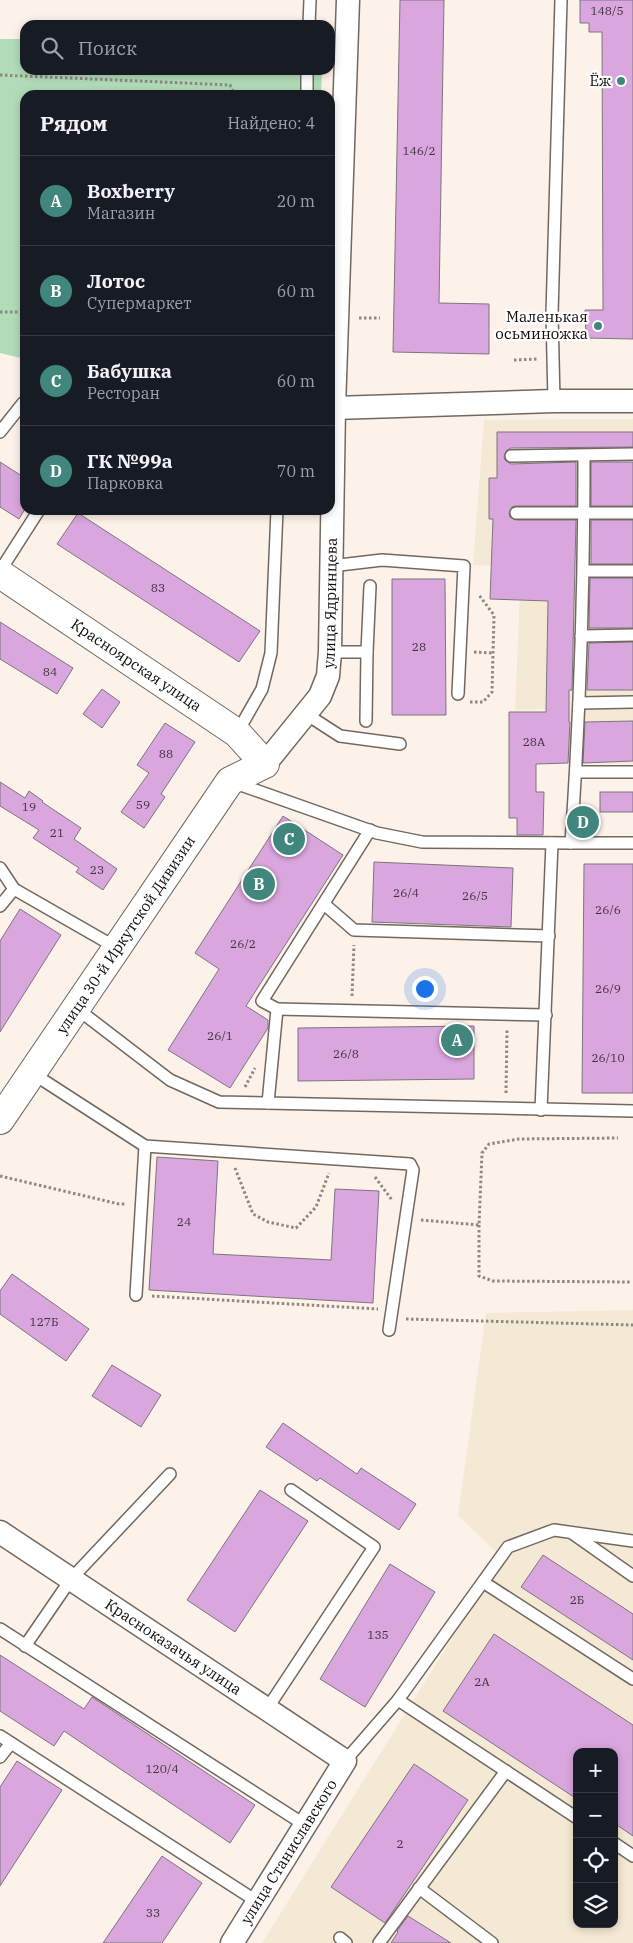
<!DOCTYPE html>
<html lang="ru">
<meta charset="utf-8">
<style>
body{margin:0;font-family:"IBM Plex Serif",serif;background:#242831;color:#f1f3f6}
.controls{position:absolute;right:15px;bottom:15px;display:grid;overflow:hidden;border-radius:10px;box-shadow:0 2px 8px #0003}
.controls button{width:45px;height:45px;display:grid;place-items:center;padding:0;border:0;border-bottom:1px solid #363941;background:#171b24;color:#f1f3f6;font:25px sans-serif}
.you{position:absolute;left:424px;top:988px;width:18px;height:18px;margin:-12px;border:4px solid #fff;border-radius:50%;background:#1a73e8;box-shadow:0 0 0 8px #1a73e833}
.badge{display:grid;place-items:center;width:32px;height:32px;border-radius:50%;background:#41867d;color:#fff;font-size:16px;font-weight:700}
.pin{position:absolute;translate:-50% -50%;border:2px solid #fff;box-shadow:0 1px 5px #0006}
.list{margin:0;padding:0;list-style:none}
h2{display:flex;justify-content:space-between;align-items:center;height:65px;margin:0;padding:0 20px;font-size:21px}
h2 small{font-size:16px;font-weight:400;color:#9ea1a6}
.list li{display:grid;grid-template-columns:32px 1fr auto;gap:15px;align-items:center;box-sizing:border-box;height:90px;padding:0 20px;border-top:1px solid #363941}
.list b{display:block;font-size:19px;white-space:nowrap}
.list p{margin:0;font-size:16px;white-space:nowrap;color:#9ea1a6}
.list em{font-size:16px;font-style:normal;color:#9ea1a6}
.icon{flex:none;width:28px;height:28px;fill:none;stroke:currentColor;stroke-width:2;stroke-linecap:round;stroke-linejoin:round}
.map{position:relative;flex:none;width:633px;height:1943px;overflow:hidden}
.search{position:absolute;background:#171b24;box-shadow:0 2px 8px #0003;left:20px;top:20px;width:315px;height:55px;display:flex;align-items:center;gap:12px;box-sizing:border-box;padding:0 18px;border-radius:15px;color:#9ea1a6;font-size:19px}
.panel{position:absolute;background:#171b24;box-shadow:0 2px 8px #0003;left:20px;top:90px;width:315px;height:425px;border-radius:15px}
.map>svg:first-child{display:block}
.industrial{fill:#f4e9d4;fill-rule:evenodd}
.green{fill:#b1dcb7}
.building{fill:#d9a6de;stroke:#7d757e}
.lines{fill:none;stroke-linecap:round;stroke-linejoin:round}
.service-casing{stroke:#726860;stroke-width:14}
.minor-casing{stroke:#726860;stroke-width:25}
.tertiary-casing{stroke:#726860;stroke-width:30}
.path{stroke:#8f8781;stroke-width:3;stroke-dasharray:2.5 2.5;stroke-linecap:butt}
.service{stroke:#fff;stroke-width:11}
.minor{stroke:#fff;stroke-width:22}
.tertiary{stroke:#fff;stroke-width:28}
.poi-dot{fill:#41867d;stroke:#fff;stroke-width:2}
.labels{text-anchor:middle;stroke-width:4.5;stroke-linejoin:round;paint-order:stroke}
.number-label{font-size:12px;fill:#42323e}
.poi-label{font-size:15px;fill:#0f0b08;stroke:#fff;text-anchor:end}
.street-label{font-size:15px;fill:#0f0b08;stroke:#fff}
</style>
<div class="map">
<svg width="633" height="1943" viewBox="0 0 633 1943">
<rect width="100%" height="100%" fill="#fdf2e9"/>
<g class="industrial">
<polygon points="633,419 633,764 565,763 565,709 515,710 521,568 473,565 484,420"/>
<path d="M 633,1310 L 633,1943 L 262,1943 L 502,1558 L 458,1515 L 486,1313 ZM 577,1752 L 614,1752 L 614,1924 L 577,1924 Z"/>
</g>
<polygon class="green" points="0,39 25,39 25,70 322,70 321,95 25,95 25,359 0,353"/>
<g class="building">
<polygon points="400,0 444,0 439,303 489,304 489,354 393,352"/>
<polygon points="580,0 633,0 633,339 586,338 585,310 603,310 602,32 589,32 589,23 580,23"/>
<polygon points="497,432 633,432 633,447 511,448 507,450 504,456 505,460 511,464 576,462 576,506 516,506 512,507 509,513 510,517 516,520 576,520 572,690 569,690 569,722 570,722 568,763 536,764 536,792 544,792 543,835 517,835 517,818 509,818 509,712 546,712 548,601 490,599 493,519 489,519 489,478 497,478"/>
<polygon points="0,462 25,478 25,509 19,519 0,507"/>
<rect x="591" y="462" width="42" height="44"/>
<polygon points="78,513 260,631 239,662 57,544"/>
<rect x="591" y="520" width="42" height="44"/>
<polygon points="590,578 633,578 633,628 589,628"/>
<polygon points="392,579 445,579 446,715 392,715"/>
<polygon points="0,622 73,668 57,694 0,659"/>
<polygon points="633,642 633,690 587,690 589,643"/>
<polygon points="102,689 120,702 102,728 83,714"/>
<polygon points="633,721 633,761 583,763 585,722"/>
<polygon points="165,723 195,742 161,794 165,797 144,828 121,812 149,773 137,765"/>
<polygon points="0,782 25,798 29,791 43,801 42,802 81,828 74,839 117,869 103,890 76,872 79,868 33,838 39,830 0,806"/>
<rect x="600" y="792" width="33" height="20"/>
<polygon points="283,816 343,855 246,1006 268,1020 268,1028 230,1088 168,1050 219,969 195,953"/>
<polygon points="374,862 513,868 511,927 372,922"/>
<polygon points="584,864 633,864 633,1093 582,1093"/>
<polygon points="20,909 61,935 0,1032 0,941"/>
<polygon points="474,1026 474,1079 298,1081 298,1028"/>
<polygon points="157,1157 218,1161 213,1254 331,1260 335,1189 379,1191 373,1303 149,1290"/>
<polygon points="12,1274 89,1329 66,1361 0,1314 0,1291"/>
<polygon points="112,1365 161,1395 141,1427 92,1396"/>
<polygon points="283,1423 357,1474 361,1468 416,1504 399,1530 320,1478 317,1481 266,1447"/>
<polygon points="260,1490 308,1521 235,1632 187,1600"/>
<polygon points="543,1555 633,1614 633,1660 521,1587"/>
<polygon points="390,1564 435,1592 365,1707 320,1679"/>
<polygon points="494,1634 633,1725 633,1836 614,1823 614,1752 577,1752 577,1799 443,1711"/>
<polygon points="0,1655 84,1709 92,1697 255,1805 230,1843 64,1731 54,1746 0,1711"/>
<polygon points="17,1761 62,1790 0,1886 0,1787"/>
<polygon points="414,1764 468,1800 385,1923 331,1887"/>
<polygon points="162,1856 202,1883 162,1943 103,1943"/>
<polygon points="408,1916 451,1943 391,1943 398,1932 397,1931"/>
</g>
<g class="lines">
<defs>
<g id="service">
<polyline points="309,25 310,0"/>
<polyline points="307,95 307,70"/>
<polyline points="554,401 552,314 561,0"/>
<polyline points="0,432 23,403"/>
<polyline points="511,456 633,454"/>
<polyline points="516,513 633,513"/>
<polyline points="331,566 382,560 464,566 458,694"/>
<polyline points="0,571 39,510"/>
<polyline points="584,571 633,571"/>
<polyline points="581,636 633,635"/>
<polyline points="330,652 367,652 370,586"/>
<polyline points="579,703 633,702"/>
<polyline points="306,714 340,736 400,744"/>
<polyline points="366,721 367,652"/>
<polyline points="237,733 262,689 271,653 277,510"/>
<polyline points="576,772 633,772"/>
<path d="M 235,783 L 377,833 L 422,842 L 571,843 C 580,714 584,585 584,456"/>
<polyline points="571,843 633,843"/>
<polyline points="0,868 14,889 117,948"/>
<polyline points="324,904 354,930 549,936"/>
<polyline points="0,906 14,889"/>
<polyline points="76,1008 170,1080 219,1102 633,1111"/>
<polyline points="277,1009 546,1015"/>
<polyline points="32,1073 145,1146 410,1164 413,1170 389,1330"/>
<polyline points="268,1103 277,1009 262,1001 370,830"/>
<polyline points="541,1110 552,843"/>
<polyline points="136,1295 145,1146"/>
<polyline points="572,1533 633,1576"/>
<polyline points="483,1582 633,1679"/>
<polyline points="0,1629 305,1825"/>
<polyline points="25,1646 71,1579 170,1474"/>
<polyline points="398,1700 508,1547 554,1530 633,1541"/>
<polyline points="267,1709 374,1547 291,1490"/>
<polyline points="0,1736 258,1902"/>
<polyline points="0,1757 11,1743"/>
<polyline points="345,1761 398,1700 577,1818"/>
<polyline points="614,1843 633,1856"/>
<polyline points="419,1888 492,1943"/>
<polyline points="340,1938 346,1943"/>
<polyline points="379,1943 506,1771"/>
</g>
<g id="minor">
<polyline points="334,408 554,401 633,401"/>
<path id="s1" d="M 265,764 L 320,696 L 328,676 L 330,652 L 334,408 L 348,0"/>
<path id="s2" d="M 0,1532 L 345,1761 L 232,1943"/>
</g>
<g id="tertiary">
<path id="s3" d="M 0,574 L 237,733 L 265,764 L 230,781 L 0,1120"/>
</g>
</defs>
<use href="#service" class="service-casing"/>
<use href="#minor" class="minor-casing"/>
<use href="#tertiary" class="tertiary-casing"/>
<g class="path">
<polyline points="0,75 230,85 235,95"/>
<polyline points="0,312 25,312"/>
<polyline points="359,318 380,318"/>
<polyline points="514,360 538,359"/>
<polyline points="474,652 493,653"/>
<polyline points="470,702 483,702 492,692 494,615 479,595"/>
<polyline points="352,996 354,945"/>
<polyline points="245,1087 255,1068"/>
<polyline points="506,1093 507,1030"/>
<polyline points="235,1168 253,1214 268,1222 296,1228 316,1207 329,1173"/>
<polyline points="0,1176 119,1204 126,1204"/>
<polyline points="375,1177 392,1200"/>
<polyline points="421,1220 479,1225 482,1153 489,1144 519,1139 618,1138"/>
<polyline points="479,1225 479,1276 493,1281 631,1282"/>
<polyline points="152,1296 378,1309"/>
<polyline points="406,1319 633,1325"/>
</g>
<use href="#service" class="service"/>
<use href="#minor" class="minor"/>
<use href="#tertiary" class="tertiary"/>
</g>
<g class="poi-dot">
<circle cx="621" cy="81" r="5"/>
<circle cx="598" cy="326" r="5"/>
</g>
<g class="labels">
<g class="number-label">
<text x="607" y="15">148/5</text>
<text x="419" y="155">146/2</text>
<text x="158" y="592">83</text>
<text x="419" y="651">28</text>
<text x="50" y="676">84</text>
<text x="534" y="746">28А</text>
<text x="166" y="758">88</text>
<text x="143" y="809">59</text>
<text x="29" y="811">19</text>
<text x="57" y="837">21</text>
<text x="97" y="874">23</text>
<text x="406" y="897">26/4</text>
<text x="475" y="900">26/5</text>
<text x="608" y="914">26/6</text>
<text x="243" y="948">26/2</text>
<text x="608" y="993">26/9</text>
<text x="220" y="1040">26/1</text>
<text x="346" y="1058">26/8</text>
<text x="608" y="1062">26/10</text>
<text x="184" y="1226">24</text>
<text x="44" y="1326">127Б</text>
<text x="577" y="1604">2Б</text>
<text x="378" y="1639">135</text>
<text x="482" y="1686">2А</text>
<text x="162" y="1773">120/4</text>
<text x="400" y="1848">2</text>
<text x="153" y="1917">33</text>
</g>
<g class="poi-label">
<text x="611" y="86">Ёж</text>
<text x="588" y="322">Маленькая<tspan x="588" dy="17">осьминожка</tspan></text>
</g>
<g class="street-label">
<text dy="5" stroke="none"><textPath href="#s1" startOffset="182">улица Ядринцева</textPath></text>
<text dy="5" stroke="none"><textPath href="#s3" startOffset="164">Красноярская улица</textPath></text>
<text transform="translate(126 935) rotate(-56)" y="5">улица 30-й Иркутской Дивизии</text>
<text dy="5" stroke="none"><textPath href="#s2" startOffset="208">Красноказачья улица</textPath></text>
<text transform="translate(289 1852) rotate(-58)" y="5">улица Станиславского</text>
</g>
</g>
</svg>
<div class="controls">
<button>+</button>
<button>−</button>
<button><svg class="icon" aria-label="locate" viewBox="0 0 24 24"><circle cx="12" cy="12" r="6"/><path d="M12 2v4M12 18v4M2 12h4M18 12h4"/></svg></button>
<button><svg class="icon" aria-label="layers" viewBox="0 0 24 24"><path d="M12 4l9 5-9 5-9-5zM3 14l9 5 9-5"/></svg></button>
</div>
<div class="you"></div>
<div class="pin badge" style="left:457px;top:1040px">A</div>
<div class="pin badge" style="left:259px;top:884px">B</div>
<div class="pin badge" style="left:289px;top:839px">C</div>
<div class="pin badge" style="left:583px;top:822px">D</div>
<div class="search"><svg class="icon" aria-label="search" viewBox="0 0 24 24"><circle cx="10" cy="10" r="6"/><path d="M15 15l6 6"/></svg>Поиск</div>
<section class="panel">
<h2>Рядом<small>Найдено: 4</small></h2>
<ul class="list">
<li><span class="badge">A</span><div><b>Boxberry</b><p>Магазин</p></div><em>20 m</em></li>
<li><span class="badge">B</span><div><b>Лотос</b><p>Супермаркет</p></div><em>60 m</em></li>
<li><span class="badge">C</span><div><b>Бабушка</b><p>Ресторан</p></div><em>60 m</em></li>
<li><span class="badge">D</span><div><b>ГК №99а</b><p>Парковка</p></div><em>70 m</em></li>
</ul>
</section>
</div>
